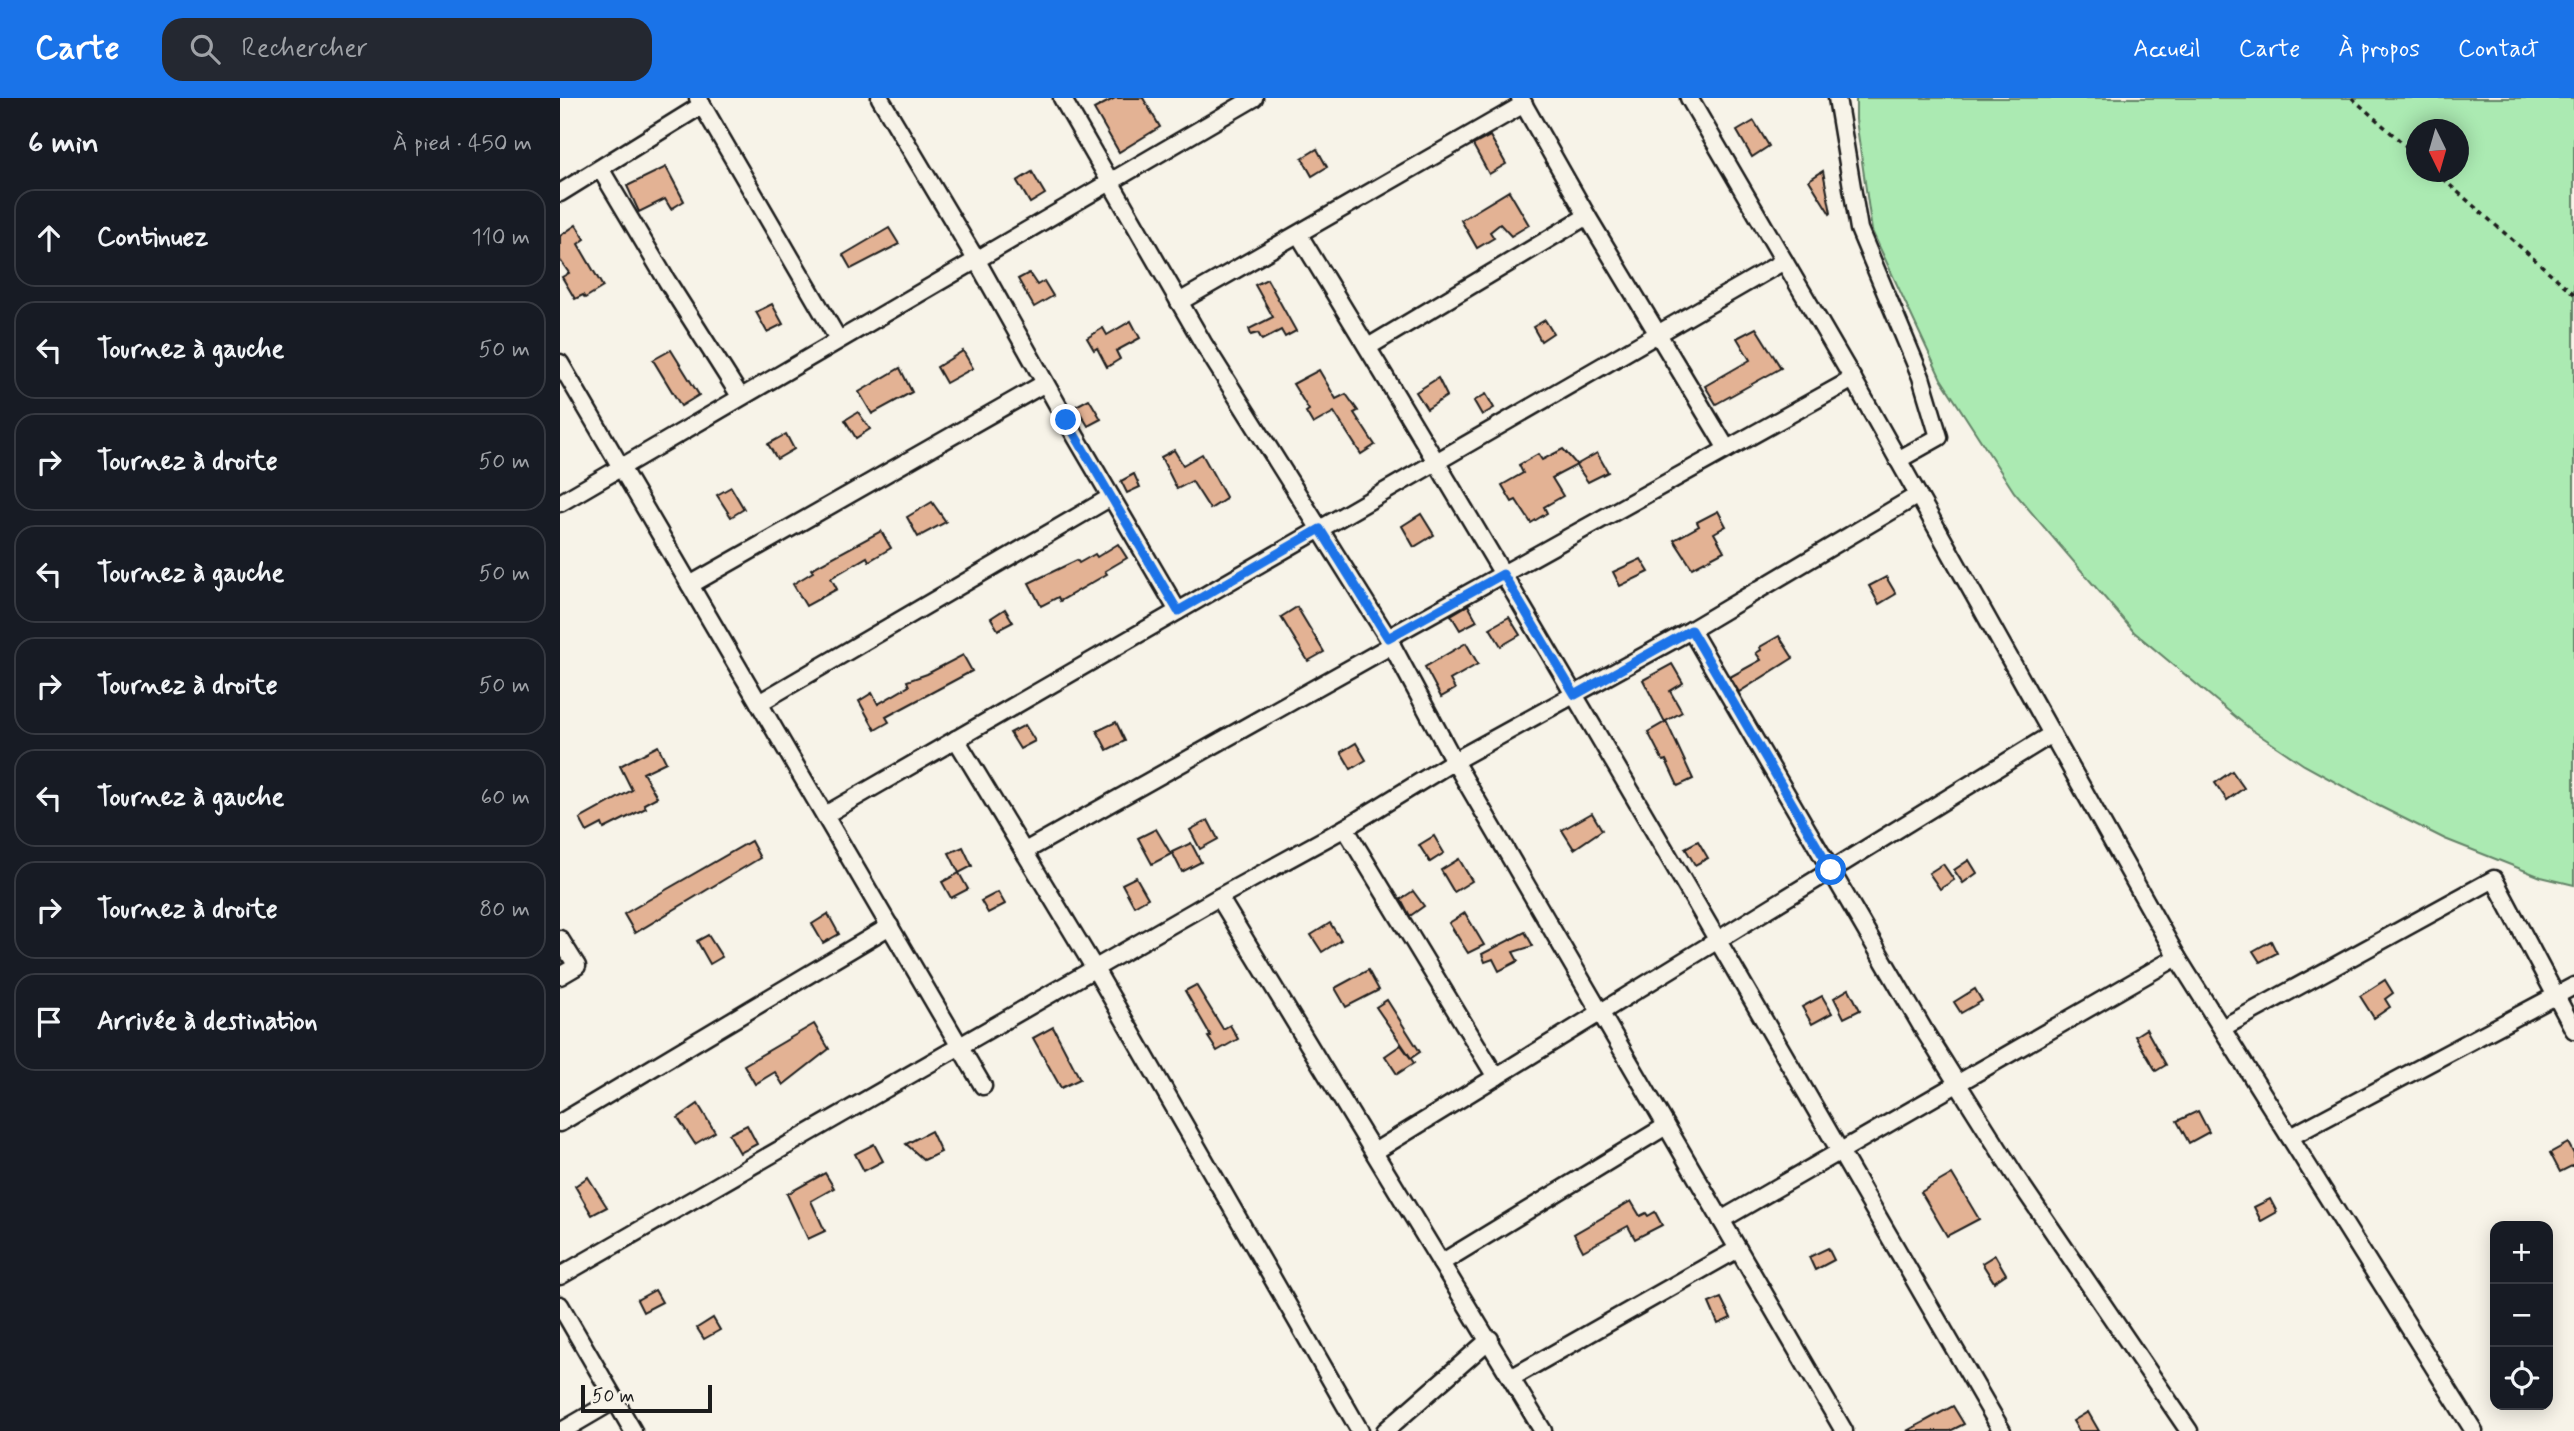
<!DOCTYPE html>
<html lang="fr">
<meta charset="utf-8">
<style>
body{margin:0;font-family:Mynerve,sans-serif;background:#242831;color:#f1f3f6}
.controls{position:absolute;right:21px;bottom:21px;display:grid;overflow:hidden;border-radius:14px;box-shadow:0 4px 18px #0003}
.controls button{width:63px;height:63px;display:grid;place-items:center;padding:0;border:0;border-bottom:2px solid #363941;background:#171b24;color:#f1f3f6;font:35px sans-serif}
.compass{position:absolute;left:1846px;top:21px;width:63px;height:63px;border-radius:50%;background:#171b24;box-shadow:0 4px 18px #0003;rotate:175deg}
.scale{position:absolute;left:21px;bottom:18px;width:131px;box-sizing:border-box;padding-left:7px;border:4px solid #1c1c1c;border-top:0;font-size:19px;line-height:24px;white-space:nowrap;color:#1c1c1c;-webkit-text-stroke:5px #f7f3e8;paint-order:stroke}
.stop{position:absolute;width:21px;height:21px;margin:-16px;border:5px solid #1a73e8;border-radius:50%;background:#fff}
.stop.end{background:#1a73e8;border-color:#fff;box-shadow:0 2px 7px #0008}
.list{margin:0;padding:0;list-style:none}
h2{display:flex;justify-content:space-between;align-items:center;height:91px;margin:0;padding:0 28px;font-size:30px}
h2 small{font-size:23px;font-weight:400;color:#9ea1a6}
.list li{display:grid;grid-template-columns:46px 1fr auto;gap:21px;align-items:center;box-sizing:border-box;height:98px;margin:0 14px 14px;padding:0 14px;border:2px solid #363941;border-radius:21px}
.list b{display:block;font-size:26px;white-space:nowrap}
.list em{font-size:23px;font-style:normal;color:#9ea1a6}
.icon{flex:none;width:38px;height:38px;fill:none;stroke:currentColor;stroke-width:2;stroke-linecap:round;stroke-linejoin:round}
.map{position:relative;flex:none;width:2014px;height:1333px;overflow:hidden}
header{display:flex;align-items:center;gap:42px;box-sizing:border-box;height:98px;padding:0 35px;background:#1a73e8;color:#fff}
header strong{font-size:33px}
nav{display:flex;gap:38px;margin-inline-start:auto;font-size:24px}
.search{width:490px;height:63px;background:#242831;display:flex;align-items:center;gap:18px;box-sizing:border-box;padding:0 24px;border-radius:21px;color:#9ea1a6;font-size:26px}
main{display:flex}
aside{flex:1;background:#171b24}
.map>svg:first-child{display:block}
.green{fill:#abeab2;stroke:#648367;stroke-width:2;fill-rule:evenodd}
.building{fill:#e3b294;stroke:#1c1c1c;stroke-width:2}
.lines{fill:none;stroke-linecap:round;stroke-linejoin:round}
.minor-casing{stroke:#1c1c1c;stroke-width:21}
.path{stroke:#1c1c1c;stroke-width:3.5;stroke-dasharray:5 5;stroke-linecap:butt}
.minor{stroke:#f7f3e8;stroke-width:16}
.route{stroke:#1a73e8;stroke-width:9}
</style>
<header>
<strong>Carte</strong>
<div class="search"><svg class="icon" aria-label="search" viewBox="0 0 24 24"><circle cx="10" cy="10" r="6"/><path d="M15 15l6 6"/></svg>Rechercher</div>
<nav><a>Accueil</a><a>Carte</a><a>À propos</a><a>Contact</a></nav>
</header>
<main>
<aside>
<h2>6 min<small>À pied · 450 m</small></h2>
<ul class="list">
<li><svg class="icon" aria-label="ahead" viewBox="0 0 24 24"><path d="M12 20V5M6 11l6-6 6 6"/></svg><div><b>Continuez</b></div><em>110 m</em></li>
<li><svg class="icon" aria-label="left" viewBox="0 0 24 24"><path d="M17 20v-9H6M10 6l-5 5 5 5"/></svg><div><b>Tournez à gauche</b></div><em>50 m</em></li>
<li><svg class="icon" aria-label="right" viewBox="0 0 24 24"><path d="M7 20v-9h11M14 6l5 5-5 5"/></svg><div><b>Tournez à droite</b></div><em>50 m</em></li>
<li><svg class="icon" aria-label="left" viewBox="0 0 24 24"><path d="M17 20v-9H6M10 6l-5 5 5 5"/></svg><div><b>Tournez à gauche</b></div><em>50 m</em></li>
<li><svg class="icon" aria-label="right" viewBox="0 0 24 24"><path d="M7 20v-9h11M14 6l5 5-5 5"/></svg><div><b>Tournez à droite</b></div><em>50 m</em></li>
<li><svg class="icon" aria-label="left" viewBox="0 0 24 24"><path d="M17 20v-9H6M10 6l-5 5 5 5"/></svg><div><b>Tournez à gauche</b></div><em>60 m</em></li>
<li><svg class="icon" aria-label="right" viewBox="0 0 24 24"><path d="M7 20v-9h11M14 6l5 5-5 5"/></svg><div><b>Tournez à droite</b></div><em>80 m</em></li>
<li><svg class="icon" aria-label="arrive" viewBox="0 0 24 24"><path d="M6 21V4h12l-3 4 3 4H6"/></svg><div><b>Arrivée à destination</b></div></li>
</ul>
</aside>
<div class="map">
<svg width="2014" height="1333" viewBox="0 0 2014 1333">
<rect width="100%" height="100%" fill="#f7f3e8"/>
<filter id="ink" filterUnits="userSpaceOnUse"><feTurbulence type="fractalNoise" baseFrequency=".0143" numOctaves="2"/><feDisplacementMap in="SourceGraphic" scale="14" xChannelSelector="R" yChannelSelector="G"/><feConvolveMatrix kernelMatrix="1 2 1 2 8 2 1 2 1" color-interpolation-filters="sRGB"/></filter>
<g filter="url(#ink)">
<path class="green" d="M 1296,0 L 2014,0 L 2014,787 L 1981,779 L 1885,741 L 1815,706 L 1744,667 L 1689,630 L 1574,534 L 1454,394 L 1381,281 L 1312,133 L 1296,22 ZM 1856,32 L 1898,32 L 1898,74 L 1856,74 Z"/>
<g class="building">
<polygon points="555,0 583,0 600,29 559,54 534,11"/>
<polygon points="1194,23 1209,48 1192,59 1177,33"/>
<polygon points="930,38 946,66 929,76 913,47"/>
<polygon points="757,51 767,69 752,78 742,60"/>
<polygon points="106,69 124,103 111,111 105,101 79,114 67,88"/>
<polygon points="1263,73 1271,115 1270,116 1249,82"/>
<polygon points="472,74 485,96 470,105 457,83"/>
<polygon points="949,93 969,127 951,138 940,126 930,134 934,140 917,150 901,122"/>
<polygon points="16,127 25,141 18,146 43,189 25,200 23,197 15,201 2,179 9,175 0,162 0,138"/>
<polygon points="329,130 339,146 291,171 283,157"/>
<polygon points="469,175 477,187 484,183 493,198 474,209 458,181"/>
<polygon points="707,181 736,233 725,239 721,232 702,242 698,235 691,237 689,231 713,219 695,187"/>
<polygon points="212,206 223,226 207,234 196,214"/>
<polygon points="985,222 993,235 981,243 973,229"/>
<polygon points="571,223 580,240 556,253 560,261 547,269 537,250 534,252 527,240 543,230 547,237"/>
<polygon points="1196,230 1221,270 1156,306 1145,288 1190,262 1177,240"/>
<polygon points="111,252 139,297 121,308 93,262"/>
<polygon points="403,253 413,270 386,285 377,269"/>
<polygon points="340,270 352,294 312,316 299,294"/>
<polygon points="759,272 776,301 786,296 798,313 794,315 815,347 801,356 774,314 753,326 746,314 749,312 733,286"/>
<polygon points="878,280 887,298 867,311 856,294"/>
<polygon points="926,296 934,310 922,317 914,303"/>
<polygon points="529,301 541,321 528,328 516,308"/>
<polygon points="298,314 310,331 296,340 285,322"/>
<polygon points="226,336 234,351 217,361 208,346"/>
<polygon points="1003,351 1017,367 992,380 1003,398 984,409 987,415 971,425 956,402 952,404 942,387 963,375 959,367 978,356 982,362"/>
<polygon points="614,352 623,367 642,356 666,399 664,402 650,411 632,383 617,391 601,359"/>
<polygon points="1037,355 1048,374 1028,384 1016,367"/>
<polygon points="574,376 580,389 567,395 561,383"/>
<polygon points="171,389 184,411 171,419 157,397"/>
<polygon points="372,404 386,424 358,439 347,419"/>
<polygon points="1158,413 1166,428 1154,435 1164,453 1132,470 1114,442 1139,428 1137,424"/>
<polygon points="861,416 874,437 854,449 842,428"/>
<polygon points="321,433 331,450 309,463 307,459 271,480 277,491 246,508 233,486 253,474 251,471"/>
<polygon points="558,446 567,460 545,473 547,476 500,503 498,499 481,508 469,485 517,462 519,465 535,456 537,459"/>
<polygon points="1081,461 1089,474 1060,488 1053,474"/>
<polygon points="1326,479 1336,496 1319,506 1309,488"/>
<polygon points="908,507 917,523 900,532 891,517"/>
<polygon points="737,509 764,554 748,563 721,519"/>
<polygon points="445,511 453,524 438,532 431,520"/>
<polygon points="949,519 960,537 941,548 930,530"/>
<polygon points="1219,538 1233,560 1179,594 1170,579 1201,562 1196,555 1201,552 1200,549"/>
<polygon points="906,545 918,566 890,582 895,591 881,599 865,569"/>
<polygon points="403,557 412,573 326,619 329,624 315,632 299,603 312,595 318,606 349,588 347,583 367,576"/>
<polygon points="1112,566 1123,585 1110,593 1122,614 1106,623 1133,681 1118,688 1106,662 1103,663 1088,634 1105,624 1083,582"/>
<polygon points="556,624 565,643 547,652 537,633"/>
<polygon points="465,627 475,643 460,651 450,635"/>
<polygon points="796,645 806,662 791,671 781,654"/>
<polygon points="98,648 106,664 83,675 97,699 84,706 86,710 44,731 42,726 27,734 20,721 72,692 60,668"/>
<polygon points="1672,673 1684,690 1667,702 1655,685"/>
<polygon points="1032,715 1042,732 1014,751 1002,732"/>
<polygon points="648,722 658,741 640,751 630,732"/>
<polygon points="596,731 611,756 592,766 578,740"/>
<polygon points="874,738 884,755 870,764 859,747"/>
<polygon points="191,743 200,760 75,835 64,816"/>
<polygon points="1138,743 1148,760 1135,767 1125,750"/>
<polygon points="631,745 641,764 622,774 612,754"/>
<polygon points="403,749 412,768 399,775 389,755"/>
<polygon points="899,761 912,783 894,794 881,772"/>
<polygon points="1409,762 1417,775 1403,785 1394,772"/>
<polygon points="1383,766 1394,782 1380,791 1369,775"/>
<polygon points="399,775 408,791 391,800 382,784"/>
<polygon points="576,779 588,800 574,808 562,786"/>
<polygon points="853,793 864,808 850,818 841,801"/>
<polygon points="438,794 445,806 428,815 421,803"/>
<polygon points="905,815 924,847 908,855 889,825"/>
<polygon points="268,816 279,836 263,845 252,826"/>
<polygon points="770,825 781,842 762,854 751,837"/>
<polygon points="965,834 973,848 953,854 958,863 939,873 933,861 925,864 922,856"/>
<polygon points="148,837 162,859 150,866 137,843"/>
<polygon points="1711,843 1717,855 1700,864 1693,853"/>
<polygon points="808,872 819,892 786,909 775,890"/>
<polygon points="1825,882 1833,895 1825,901 1830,909 1814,920 1800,898"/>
<polygon points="636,887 663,931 670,927 678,941 657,953 648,939 651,938 625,893"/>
<polygon points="1289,891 1300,912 1284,920 1274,900"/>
<polygon points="1415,891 1422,903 1401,915 1394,904"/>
<polygon points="1262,898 1272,915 1252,926 1242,909"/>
<polygon points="827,902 860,954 851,960 816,909"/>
<polygon points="254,926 269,951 223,987 215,974 195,986 184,967"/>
<polygon points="493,929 520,981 501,990 473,940"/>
<polygon points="1586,931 1606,967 1596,973 1575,938"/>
<polygon points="841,947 854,965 837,976 825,958"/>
<polygon points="138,1006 155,1034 135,1046 118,1020"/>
<polygon points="1638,1013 1649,1034 1629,1045 1617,1023"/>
<polygon points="187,1027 197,1046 180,1055 169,1036"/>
<polygon points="371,1033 381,1054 364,1062 346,1046"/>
<polygon points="2008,1045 2014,1056 2014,1067 2000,1074 1990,1055"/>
<polygon points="314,1046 323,1063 304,1073 295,1056"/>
<polygon points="265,1075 274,1090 251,1103 265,1133 248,1141 227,1096"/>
<polygon points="1392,1076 1419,1121 1387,1138 1361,1094"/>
<polygon points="28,1079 47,1109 32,1117 15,1088"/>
<polygon points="1710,1101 1717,1114 1701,1123 1694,1109"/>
<polygon points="1071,1103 1080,1118 1086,1115 1088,1118 1095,1114 1102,1127 1075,1141 1068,1128 1023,1153 1014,1136"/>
<polygon points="1268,1150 1274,1162 1255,1172 1249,1159"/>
<polygon points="1435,1157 1446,1176 1434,1184 1422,1165"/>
<polygon points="95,1192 102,1204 83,1214 77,1202"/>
<polygon points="1161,1200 1171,1220 1158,1226 1149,1205"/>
<polygon points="153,1220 160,1232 144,1241 137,1230"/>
<polygon points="1393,1308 1404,1326 1390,1333 1347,1333"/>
<polygon points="1528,1314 1539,1333 1519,1333 1513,1323"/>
</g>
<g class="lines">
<defs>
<g id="minor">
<polyline points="138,0 278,241"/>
<polyline points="320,0 417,163 506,322 618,513"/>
<polyline points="502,0 643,245 828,540 894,663 1284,1333"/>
<polyline points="960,0 1027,118 1167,351"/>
<polyline points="1129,0 1293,281 1617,859 1914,1333"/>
<polyline points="1277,0 1299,131 1361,279 1379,339 1338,362"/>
<polyline points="41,72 107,183 180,298"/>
<polyline points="0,95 142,7"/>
<path d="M 739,137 C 980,531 1210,933 1442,1333"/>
<polyline points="619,204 964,6"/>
<polyline points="808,249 1027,118"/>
<polyline points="0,265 423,988"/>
<polyline points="0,405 694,0"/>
<polyline points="130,487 485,285"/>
<polyline points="1131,532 1365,934 1458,1082 1629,1333"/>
<polyline points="828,540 1293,281"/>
<polyline points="199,605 551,399"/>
<polyline points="396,641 535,871 800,1333"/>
<polyline points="265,717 1224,163"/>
<polyline points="785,730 936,979"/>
<polyline points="465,753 832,547"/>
<polyline points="659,799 983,1333"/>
<polyline points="0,841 17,868 0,878"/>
<polyline points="1662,930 1934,781 2014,932"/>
<polyline points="0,1025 330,828"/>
<polyline points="1730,1039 2014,888"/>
<polyline points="814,1054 1492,636"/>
<polyline points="1161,1122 1617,859"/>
<polyline points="881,1165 1106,1028"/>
<polyline points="0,1178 659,799 785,730 894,663 1131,532 1358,397"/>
<polyline points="0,1207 73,1333"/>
<polyline points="951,1280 1178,1151"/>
<polyline points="2,1333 55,1302"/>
<polyline points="825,1333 930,1241"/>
</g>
</defs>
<use href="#minor" class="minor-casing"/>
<g class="path">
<polyline points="1792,0 1856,57"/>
<polyline points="1875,74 2014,196"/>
</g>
<use href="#minor" class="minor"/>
</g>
</g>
<g class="lines" filter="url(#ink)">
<polyline class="route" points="506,322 618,513 760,431 828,540 943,476 1015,597 1131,532 1271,772"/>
</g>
</svg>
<div class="controls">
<button>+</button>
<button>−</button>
<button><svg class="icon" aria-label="locate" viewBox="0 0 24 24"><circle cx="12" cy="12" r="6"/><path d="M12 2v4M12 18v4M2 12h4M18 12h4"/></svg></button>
</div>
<svg class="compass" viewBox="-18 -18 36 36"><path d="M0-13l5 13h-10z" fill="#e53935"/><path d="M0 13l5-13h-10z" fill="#9ea1a6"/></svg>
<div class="scale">50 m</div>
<div class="stop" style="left:1271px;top:772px"></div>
<div class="stop end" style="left:506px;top:322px"></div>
</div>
</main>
